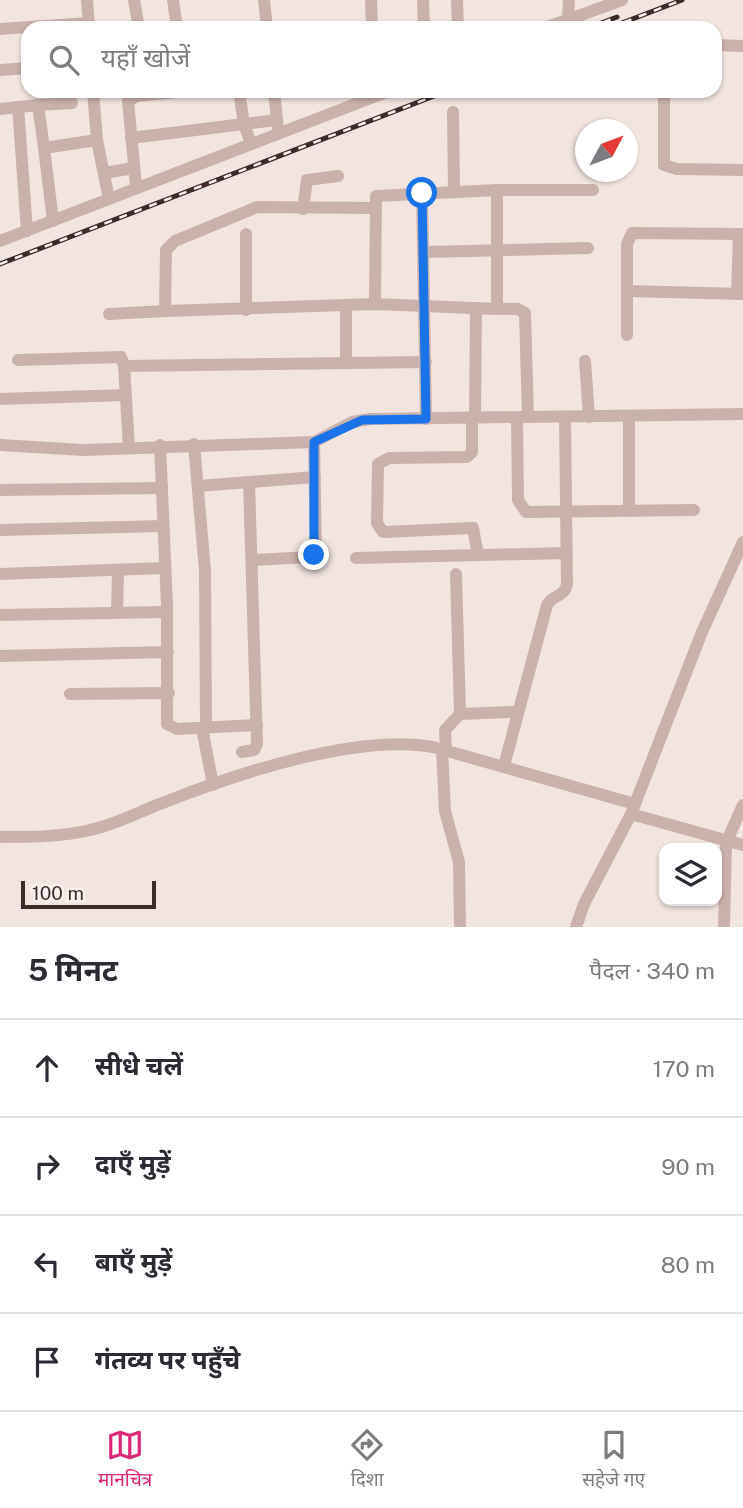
<!DOCTYPE html>
<html lang="hi">
<meta charset="utf-8">
<style>
body{margin:0;font-family:"Public Sans","Noto Sans Devanagari",sans-serif;background:#f7f7f7;color:#2b2b33}
.controls{position:absolute;right:21px;bottom:21px;display:grid;overflow:hidden;border-radius:14px;box-shadow:0 2px 5px #0004}
.controls button{width:63px;height:63px;display:grid;place-items:center;padding:0;border:0;border-bottom:2px solid #e1e1e2;background:#fff;color:#2b2b33;font:35px sans-serif}
.compass{position:absolute;left:575px;top:119px;width:63px;height:63px;border-radius:50%;background:#fff;box-shadow:0 2px 5px #0004;rotate:49deg}
.scale{position:absolute;left:21px;bottom:18px;width:135px;box-sizing:border-box;padding-left:7px;border:4px solid #392c2b;border-top:0;font-size:19px;line-height:24px;white-space:nowrap;color:#392c2b;-webkit-text-stroke:5px #faf1ed;paint-order:stroke}
.stop{position:absolute;width:21px;height:21px;margin:-16px;border:5px solid #1a73e8;border-radius:50%;background:#fff}
.stop.end{background:#1a73e8;border-color:#fff;box-shadow:0 2px 7px #0008}
.list{margin:0;padding:0;list-style:none}
h2{display:flex;justify-content:space-between;align-items:center;height:91px;margin:0;padding:0 28px;font-size:30px}
h2 small{font-size:23px;font-weight:400;color:#7c7c81}
.list li{display:grid;grid-template-columns:46px 1fr auto;gap:21px;align-items:center;box-sizing:border-box;height:98px;padding:0 28px;border-top:2px solid #e1e1e2}
.list b{display:block;font-size:26px;white-space:nowrap}
.list em{font-size:23px;font-style:normal;color:#7c7c81}
.icon{flex:none;width:38px;height:38px;fill:none;stroke:currentColor;stroke-width:2;stroke-linecap:round;stroke-linejoin:round}
.map{position:relative;flex:none;width:743px;height:927px;overflow:hidden}
.search{position:absolute;background:#fff;box-shadow:0 2px 5px #0004;left:21px;right:21px;top:21px;height:77px;display:flex;align-items:center;gap:18px;box-sizing:border-box;padding:0 24px;border-radius:21px;color:#7c7c81;font-size:26px}
.sheet{height:483px;background:#fff}
nav{display:flex;justify-content:space-around;align-items:center;box-sizing:border-box;height:98px;border-top:2px solid #e1e1e2;background:#fff;font-size:19px;color:#7c7c81}
nav a{display:grid;justify-items:center;gap:4px}
nav .on{color:#db2777}
.map>svg:first-child{display:block}
.lines{fill:none;stroke-linecap:round;stroke-linejoin:round}
.minor{stroke:#cab2ac;stroke-width:12}
.rail-casing{stroke:#392c2b;stroke-width:5}
.rail{stroke:#faf1ed;stroke-width:2.5;stroke-dasharray:8;stroke-linecap:butt}
.route{stroke:#1a73e8;stroke-width:9}
</style>
<div class="map">
<svg width="743" height="927" viewBox="0 0 743 927">
<rect width="100%" height="100%" fill="#f2e5e0"/>
<g class="lines">
<g class="minor">
<polyline points="87,0 89,28"/>
<polyline points="134,0 139,28"/>
<polyline points="173,0 177,28"/>
<polyline points="264,0 267,28"/>
<polyline points="371,0 372,28"/>
<polyline points="423,0 424,28"/>
<polyline points="457,0 458,28"/>
<polyline points="568,19 569,0"/>
<polyline points="545,28 622,0"/>
<polyline points="0,29 89,23"/>
<polyline points="715,45 743,46"/>
<polyline points="0,70 28,68"/>
<polyline points="274,91 278,129"/>
<polyline points="664,91 664,165 677,169 743,170"/>
<polyline points="72,103 38,105 44,148 97,140"/>
<polyline points="18,107 27,231"/>
<polyline points="0,109 38,105"/>
<polyline points="453,112 454,192"/>
<polyline points="131,138 244,124 239,91"/>
<polyline points="251,144 244,124 277,120"/>
<polyline points="44,148 53,221"/>
<polyline points="104,173 134,168"/>
<polyline points="136,186 128,101 137,96 186,91"/>
<polyline points="497,190 593,190"/>
<polyline points="422,193 426,419"/>
<polyline points="109,199 389,91"/>
<polyline points="375,208 257,207 175,241 166,250 165,311 375,304 497,309"/>
<polyline points="303,209 307,180 338,176"/>
<polyline points="0,241 109,199 97,140 93,91"/>
<polyline points="424,252 588,248"/>
<polyline points="628,291 743,294"/>
<polyline points="737,294 739,234"/>
<polyline points="375,304 376,196 497,190 497,309 518,309 525,313 528,417"/>
<polyline points="346,306 346,362"/>
<polyline points="246,310 246,234"/>
<polyline points="109,314 165,311"/>
<polyline points="627,335 627,244 632,233 743,234"/>
<polyline points="18,360 121,357 124,366"/>
<polyline points="585,361 589,417"/>
<polyline points="0,399 125,395"/>
<polyline points="629,416 629,511"/>
<polyline points="472,418 472,452 467,457 389,458 378,464 377,523 383,532 473,528 478,555"/>
<polyline points="475,418 476,308"/>
<polyline points="517,418 518,500 526,512 694,510"/>
<polyline points="194,444 205,571 206,728"/>
<polyline points="0,445 83,450 314,442 352,422 370,419 743,414"/>
<polyline points="160,445 167,605 167,724 177,729 257,725"/>
<polyline points="129,448 124,366 426,362"/>
<polyline points="198,486 315,477"/>
<polyline points="0,490 162,488"/>
<polyline points="0,530 163,526"/>
<polyline points="356,558 567,553"/>
<polyline points="252,560 310,557 316,553 314,442"/>
<polyline points="0,574 165,568"/>
<polyline points="117,613 118,570"/>
<polyline points="0,615 167,612"/>
<polyline points="0,656 168,652"/>
<polyline points="70,694 169,693"/>
<polyline points="460,714 513,712"/>
<polyline points="202,728 213,785"/>
<polyline points="442,749 445,811 459,862 460,927"/>
<polyline points="446,750 445,730 460,714 456,574"/>
<polyline points="242,752 254,750 257,744 249,482"/>
<path d="M 504,766 L 547,605 C 552,595 565,597 567,584 L 565,417"/>
<polyline points="631,814 743,845"/>
<path d="M 0,837 C 30,837 61,837 90,830 C 116,825 140,811 165,802 C 236,774 358,733 433,747 L 635,804"/>
<polyline points="576,927 584,904 631,814 702,632 743,542"/>
<polyline points="724,927 726,843 743,805"/>
</g>
<defs>
<g id="rail">
<polyline points="588,28 617,17"/>
<polyline points="609,28 682,0"/>
<polyline points="0,264 447,91"/>
</g>
</defs>
<use href="#rail" class="rail-casing"/>
<use href="#rail" class="rail"/>
</g>
<g class="lines">
<polyline class="route" points="314,555 314,442 362,420 426,419 422,193"/>
</g>
</svg>
<div class="controls">
<button><svg class="icon" aria-label="layers" viewBox="0 0 24 24"><path d="M12 4l9 5-9 5-9-5zM3 14l9 5 9-5"/></svg></button>
</div>
<svg class="compass" viewBox="-18 -18 36 36"><path d="M0-13l5 13h-10z" fill="#e53935"/><path d="M0 13l5-13h-10z" fill="#7c7c81"/></svg>
<div class="scale">100 m</div>
<div class="stop" style="left:422px;top:193px"></div>
<div class="stop end" style="left:314px;top:555px"></div>
<div class="search"><svg class="icon" aria-label="search" viewBox="0 0 24 24"><circle cx="10" cy="10" r="6"/><path d="M15 15l6 6"/></svg>यहाँ खोजें</div>
</div>
<section class="sheet">
<h2>5 मिनट<small>पैदल · 340 m</small></h2>
<ul class="list">
<li><svg class="icon" aria-label="ahead" viewBox="0 0 24 24"><path d="M12 20V5M6 11l6-6 6 6"/></svg><div><b>सीधे चलें</b></div><em>170 m</em></li>
<li><svg class="icon" aria-label="right" viewBox="0 0 24 24"><path d="M7 20v-9h11M14 6l5 5-5 5"/></svg><div><b>दाएँ मुड़ें</b></div><em>90 m</em></li>
<li><svg class="icon" aria-label="left" viewBox="0 0 24 24"><path d="M17 20v-9H6M10 6l-5 5 5 5"/></svg><div><b>बाएँ मुड़ें</b></div><em>80 m</em></li>
<li><svg class="icon" aria-label="arrive" viewBox="0 0 24 24"><path d="M6 21V4h12l-3 4 3 4H6"/></svg><div><b>गंतव्य पर पहुँचे</b></div></li>
</ul>
</section>
<nav>
<a class="on"><svg class="icon" aria-label="map" viewBox="0 0 24 24"><path d="M3 6l6-2 6 2 6-2v14l-6 2-6-2-6 2zM9 4v14M15 6v14"/></svg>मानचित्र</a>
<a><svg class="icon" aria-label="directions" viewBox="0 0 24 24"><path d="M12 3l9 9-9 9-9-9zM9 14v-3h6M13 9l2 2-2 2"/></svg>दिशा</a>
<a><svg class="icon" aria-label="saved" viewBox="0 0 24 24"><path d="M7 4h10v16l-5-4-5 4z"/></svg>सहेजे गए</a>
</nav>
